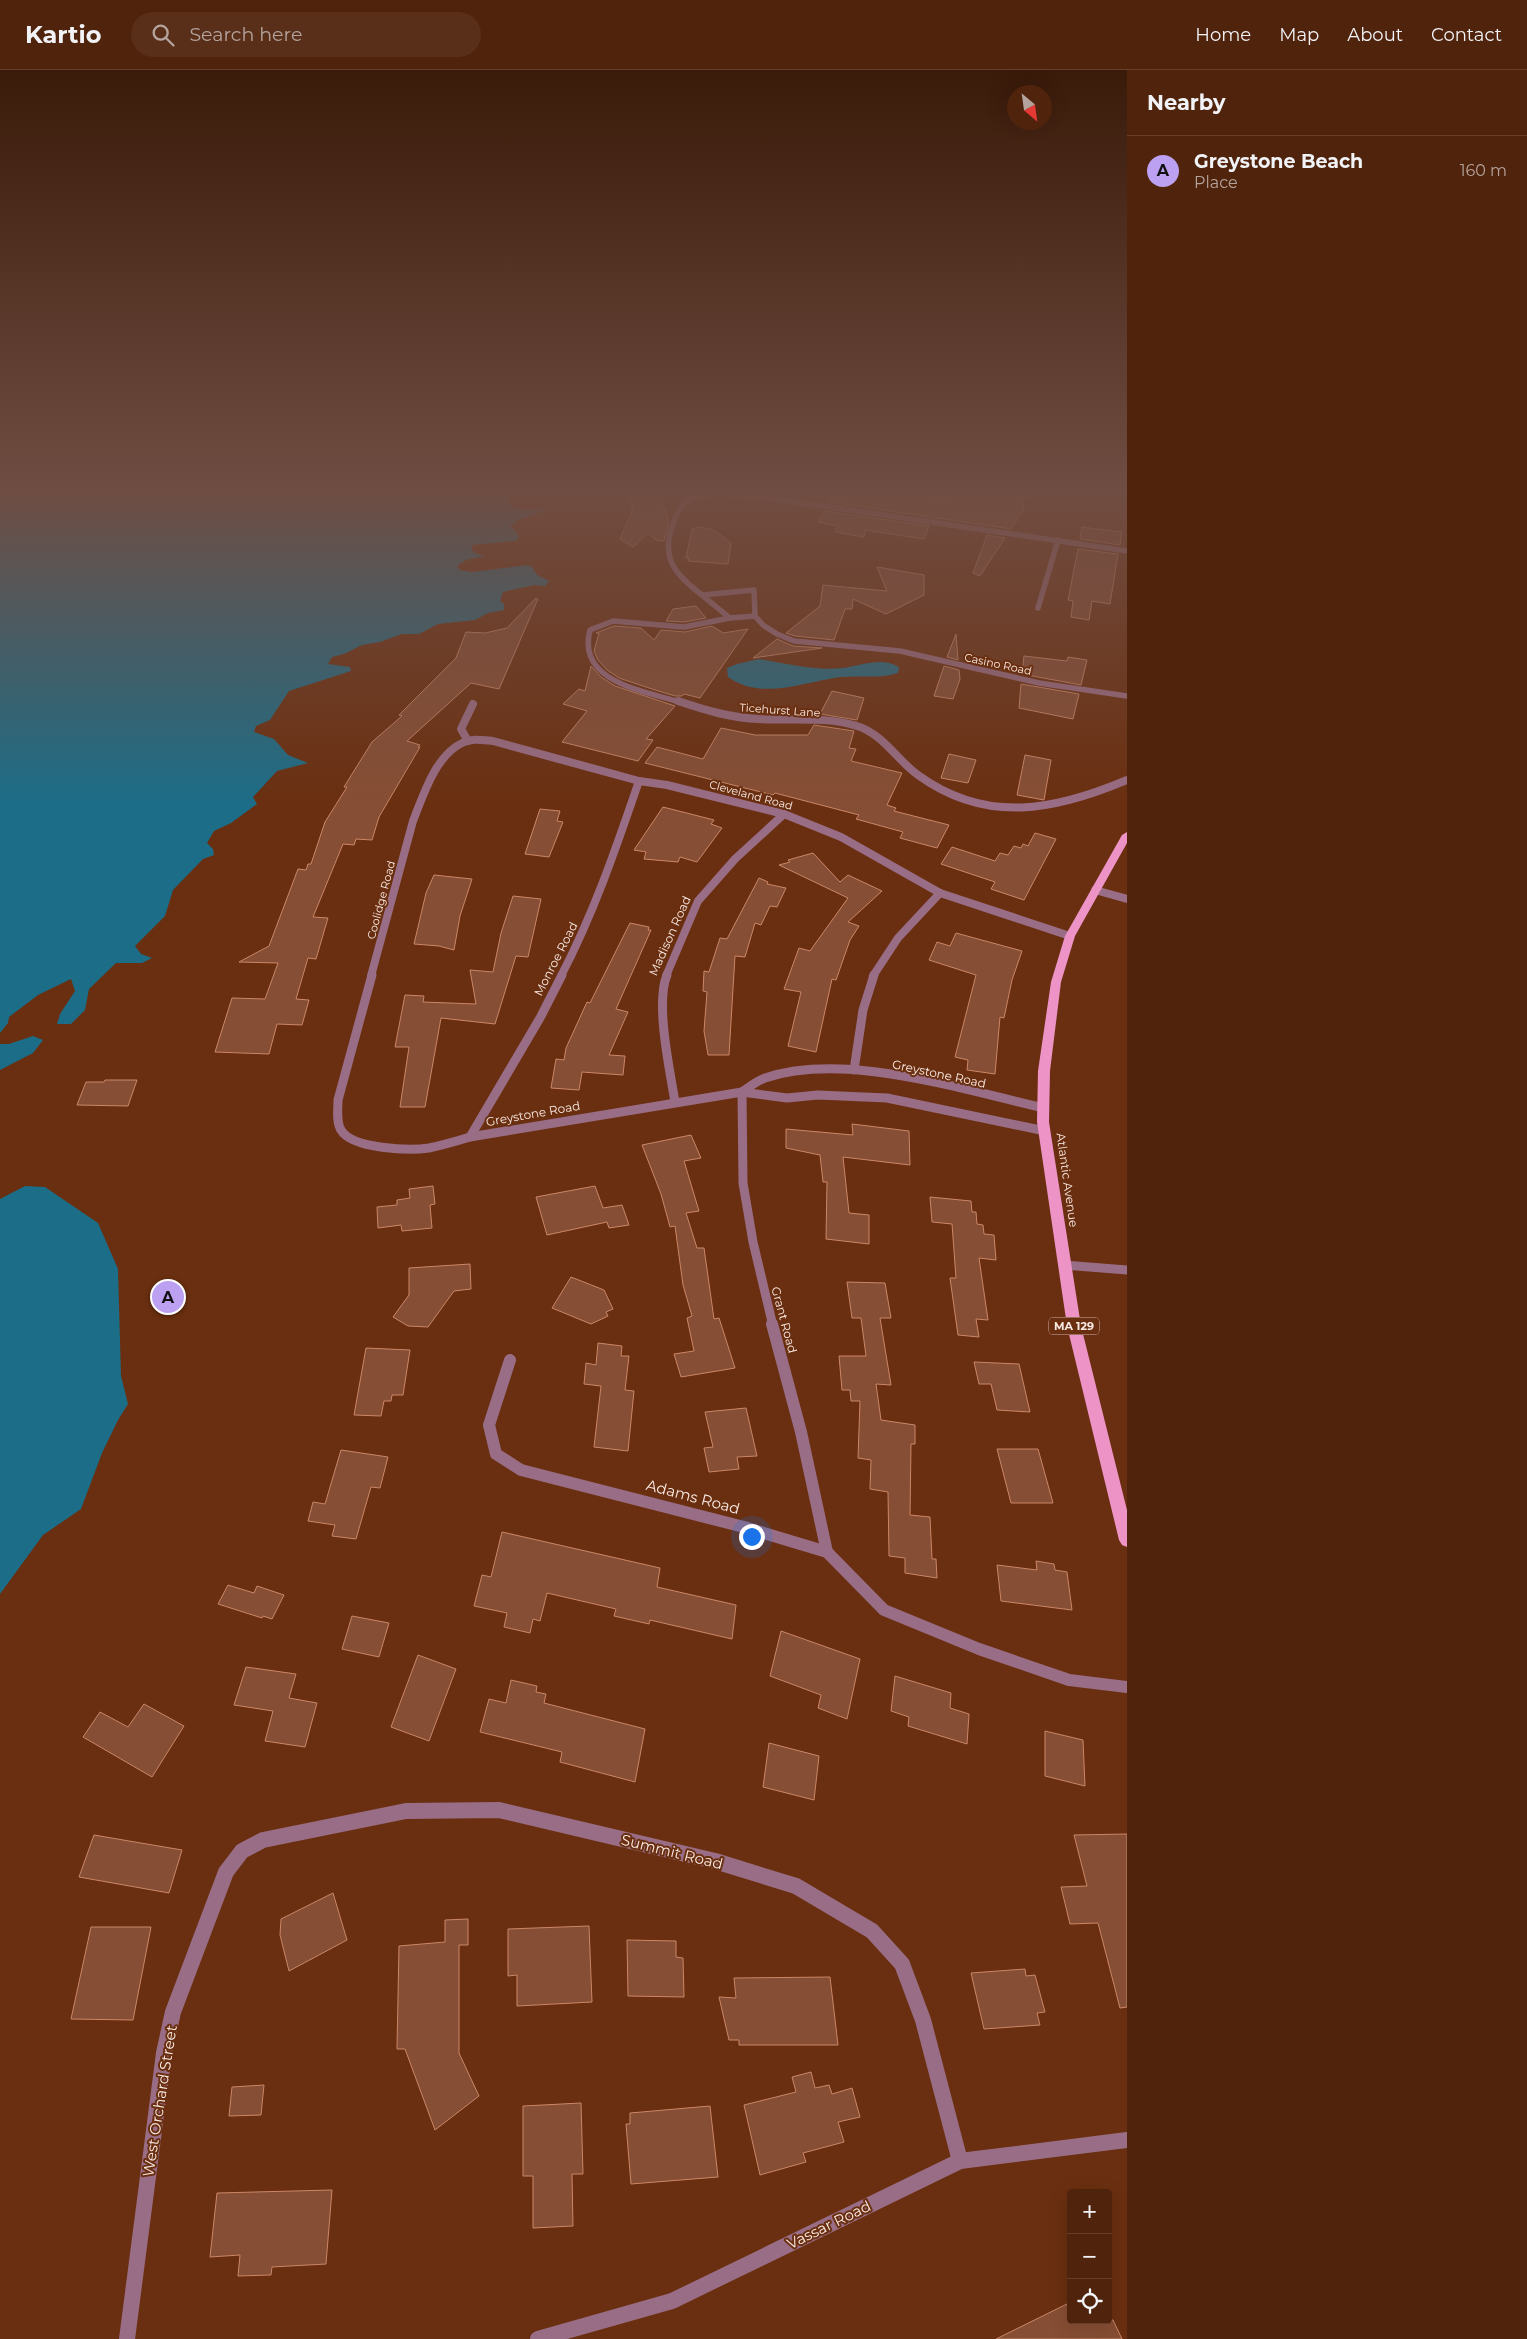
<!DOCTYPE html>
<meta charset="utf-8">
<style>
body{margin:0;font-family:Montserrat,sans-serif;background:#5a2f1a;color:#f1f3f6}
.controls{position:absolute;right:15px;bottom:15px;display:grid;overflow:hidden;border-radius:5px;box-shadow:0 5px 20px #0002}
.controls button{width:45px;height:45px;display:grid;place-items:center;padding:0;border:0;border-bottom:1px solid #67402d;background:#50230c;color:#f1f3f6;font:25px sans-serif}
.compass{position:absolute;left:1007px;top:15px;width:45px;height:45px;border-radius:50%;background:#50230c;box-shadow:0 5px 20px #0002;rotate:151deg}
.you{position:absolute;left:751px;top:1466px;width:18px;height:18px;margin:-12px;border:4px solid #fff;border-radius:50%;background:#1a73e8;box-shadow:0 0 0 8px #1a73e833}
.badge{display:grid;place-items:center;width:32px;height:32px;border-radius:50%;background:#bca0f2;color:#111;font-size:16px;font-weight:700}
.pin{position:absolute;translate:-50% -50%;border:2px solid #fff;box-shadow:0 1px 5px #0006}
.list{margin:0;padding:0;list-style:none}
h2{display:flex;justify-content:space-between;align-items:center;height:65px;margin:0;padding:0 20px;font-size:21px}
h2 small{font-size:16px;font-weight:400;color:#b4a49d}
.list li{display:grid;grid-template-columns:32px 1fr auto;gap:15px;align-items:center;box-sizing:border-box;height:70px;padding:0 20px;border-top:1px solid #67402d}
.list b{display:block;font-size:19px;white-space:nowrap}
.list p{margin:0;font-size:16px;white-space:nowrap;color:#b4a49d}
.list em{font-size:16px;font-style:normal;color:#b4a49d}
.icon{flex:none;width:28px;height:28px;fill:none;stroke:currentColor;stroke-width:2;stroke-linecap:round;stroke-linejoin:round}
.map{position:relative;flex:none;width:1127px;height:2269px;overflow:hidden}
header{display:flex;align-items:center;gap:30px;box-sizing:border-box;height:70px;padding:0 25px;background:#50230c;border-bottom:1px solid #67402d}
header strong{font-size:24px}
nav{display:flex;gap:28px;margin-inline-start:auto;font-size:18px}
.search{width:350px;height:45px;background:#5a2f1a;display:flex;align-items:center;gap:12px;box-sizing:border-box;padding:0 18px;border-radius:28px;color:#b4a49d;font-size:19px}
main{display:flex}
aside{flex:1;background:#50230c}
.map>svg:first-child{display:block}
.water{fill:#1c6d88}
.building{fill:#864e34;stroke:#cb8768}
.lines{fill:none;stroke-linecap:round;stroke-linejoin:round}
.minor-far4{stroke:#996d85;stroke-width:5.5}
.minor-far3{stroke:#996d85;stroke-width:8}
.minor-far2{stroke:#996d85;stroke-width:9}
.minor-far1{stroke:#996d85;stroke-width:12}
.minor{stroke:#996d85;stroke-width:16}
.primary{fill:#ed93c6;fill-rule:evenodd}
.labels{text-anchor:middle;stroke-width:4;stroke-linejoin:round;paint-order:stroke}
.far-street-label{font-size:11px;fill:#faeae4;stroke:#6a2f10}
.shield{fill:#6a2f10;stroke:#cfb2a4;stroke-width:1}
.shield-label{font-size:11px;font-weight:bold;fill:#faeae4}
.street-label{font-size:12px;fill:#faeae4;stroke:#6a2f10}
.near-street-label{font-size:15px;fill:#faeae4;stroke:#6a2f10}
</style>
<header>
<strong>Kartio</strong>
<div class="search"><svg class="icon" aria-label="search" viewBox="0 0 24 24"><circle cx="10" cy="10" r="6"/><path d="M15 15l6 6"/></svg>Search here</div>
<nav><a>Home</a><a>Map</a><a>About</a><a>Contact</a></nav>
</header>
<main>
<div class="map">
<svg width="1127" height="2269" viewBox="0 0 1127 2269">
<rect width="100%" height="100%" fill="#6a2f10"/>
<g class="water">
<path d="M 0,417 L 505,417 C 509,423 507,427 510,433 C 516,444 538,438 549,439 L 518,450 L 510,457 L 515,460 L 519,468 L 515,471 L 471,475 L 473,482 L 484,486 L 466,490 L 457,496 L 460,500 L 472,502 L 527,495 L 532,497 L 537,505 L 549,511 L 545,516 L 534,515 L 503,522 L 500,531 L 504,534 L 504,540 L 488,543 L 475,550 L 438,554 L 419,564 L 402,564 L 380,572 L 362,575 L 344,584 L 332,587 L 328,594 L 350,597 L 351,601 L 289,621 L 270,650 L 256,656 L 254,662 L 274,669 L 288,685 L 308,693 L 277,701 L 253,727 L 257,734 L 231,753 L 214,761 L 207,773 L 213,779 L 214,785 L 203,789 L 173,820 L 165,846 L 135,876 L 141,884 L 152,888 L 142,893 L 116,893 L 89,919 L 85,940 L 71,954 L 57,954 L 60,944 L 75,921 L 71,909 L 38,925 L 9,947 L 8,953 L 0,963 Z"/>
<path d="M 759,589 C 785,593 815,601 842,598 C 861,596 881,586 899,597 L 898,603 C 879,609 860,605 840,607 C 803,612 762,631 728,607 L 727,598 L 737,594 Z"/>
<polygon points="33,966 43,970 33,983 0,1000 0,974 9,974"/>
<polygon points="25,1116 45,1117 98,1153 118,1199 121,1306 128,1334 118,1350 102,1383 81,1439 43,1465 0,1524 0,1129"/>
</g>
<g class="building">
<polygon points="845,418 901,418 935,422 933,426 973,431 975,423 996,425 997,418 1025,419 1023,441 1011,459 829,432 834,424 844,423"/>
<polygon points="660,428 669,450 664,471 656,470 648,463 633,477 620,469 633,439 629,430"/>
<polygon points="824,441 929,456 924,469 865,460 864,467 835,462 838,456 818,452"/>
<polygon points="700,457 714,460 731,473 728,494 688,491 689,488 686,488 692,459"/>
<polygon points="1082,457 1122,462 1120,475 1080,469"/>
<polygon points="987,465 1005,468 980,506 973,503"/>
<polygon points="1078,479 1118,484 1110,534 1092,531 1089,550 1071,547 1073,531 1068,530"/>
<polygon points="877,497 924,505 924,525 886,544 853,529 852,539 845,539 834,570 795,566 786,563 820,536 823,515 887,521"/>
<polygon points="536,528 538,529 499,619 471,613 407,671 420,675 418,677 420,677 379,747 372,770 356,769 354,775 343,774 313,847 328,848 316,889 308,888 296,929 309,930 302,955 277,954 269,984 215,982 232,928 265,929 278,893 239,892 269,876 298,799 306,800 308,794 311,794 325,752 347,717 344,717 372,672 402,646 399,645 456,588 466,562 485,563 507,558"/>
<polygon points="696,536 706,548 684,552 666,551 673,539"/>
<polygon points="614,556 641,558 654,570 661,560 685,562 712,556 723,563 748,559 700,628 684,624 682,626 675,626 652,619 619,608 607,600 598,590 594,581 599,563 596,563"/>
<polygon points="956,564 958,590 947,587"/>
<polygon points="777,569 793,576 822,578 753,588"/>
<polygon points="1024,586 1067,591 1068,587 1087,590 1081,615 1022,604"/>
<polygon points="591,596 601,607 615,616 675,636 646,669 653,670 638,691 562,672 587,641 563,634 579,619 585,621"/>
<polygon points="944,596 959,600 960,609 953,629 934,626"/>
<polygon points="1021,614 1079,624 1073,649 1019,638"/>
<polygon points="832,621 864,628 857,650 820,644"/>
<polygon points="814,655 854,661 849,678 856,679 851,691 902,703 887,735 896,738 894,741 949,755 937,778 900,768 903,762 856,749 859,745 775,723 773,725 645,693 657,677 703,689 721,658 755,665 808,665"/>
<polygon points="949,684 976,690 968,713 941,708"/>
<polygon points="1025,685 1051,690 1044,730 1017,725"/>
<polygon points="663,737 714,750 711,754 722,758 697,792 680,787 678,792 644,789 646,782 634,780"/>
<polygon points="540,739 560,741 557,751 563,752 549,787 525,784"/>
<polygon points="1035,763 1056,769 1024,830 991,819 995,812 941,794 952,777 995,791 1000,783 1008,785 1014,776 1021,778 1023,774 1028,776"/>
<polygon points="813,783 840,812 848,805 882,821 848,852 859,856 850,870 836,910 832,909 816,982 788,976 801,922 784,919 799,878 810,881 848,828 779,795 790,792 788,790"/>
<polygon points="434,805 472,809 460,846 454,880 439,876 414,874 426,823"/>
<polygon points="759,808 768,812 767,814 786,818 777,837 770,836 761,855 755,853 745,887 735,886 729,985 708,985 704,961 707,922 703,921 704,901 709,902 720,868 727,869"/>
<polygon points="513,826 541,829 528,887 516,886 495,954 441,948 425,1037 400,1037 409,977 395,977 405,925 424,926 423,932 476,934 470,900 493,902 501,863"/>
<polygon points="630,853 649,857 648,860 651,860 616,939 628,942 609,985 625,986 623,1005 582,1002 579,1020 551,1018 556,989 564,990 566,978 587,932 590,933"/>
<polygon points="956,863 1022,881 1012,910 1004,948 1000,947 995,1004 967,1000 968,990 955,987 976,905 929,890 937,872 950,876"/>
<polygon points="105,1010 137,1010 128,1036 77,1035 86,1012 104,1012"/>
<polygon points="852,1054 909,1061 910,1095 843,1087 849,1143 869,1145 869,1174 826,1169 827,1112 823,1112 820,1085 786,1078 786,1059 853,1065"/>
<polygon points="691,1065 701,1088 684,1091 699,1141 686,1143 697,1178 704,1178 714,1249 719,1248 735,1298 681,1307 674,1284 694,1281 687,1248 692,1246 683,1215 675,1156 670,1157 661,1124 642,1075"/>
<polygon points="433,1116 435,1134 430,1135 432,1158 402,1161 401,1155 378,1158 377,1137 397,1135 397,1130 410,1128 409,1119"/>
<polygon points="595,1116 603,1138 622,1135 629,1155 609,1158 607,1152 547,1165 536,1127"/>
<polygon points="930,1127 971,1131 972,1142 976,1142 977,1154 983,1155 984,1164 994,1165 996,1190 979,1188 988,1250 976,1249 979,1267 958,1265 950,1208 956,1208 952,1154 932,1152"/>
<polygon points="470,1194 471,1219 454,1221 428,1257 408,1256 393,1247 409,1225 409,1198"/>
<polygon points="571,1207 604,1220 613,1239 606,1242 608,1246 591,1254 552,1238"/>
<polygon points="847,1212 885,1213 891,1248 880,1248 891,1315 876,1314 881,1350 915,1355 915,1374 911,1374 910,1445 930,1447 932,1489 936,1489 937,1508 905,1503 905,1488 889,1486 888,1422 870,1419 871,1390 858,1388 860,1331 851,1331 850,1320 842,1320 839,1286 866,1286 861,1248 852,1248"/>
<polygon points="598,1273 622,1276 621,1286 629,1286 625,1320 634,1321 628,1381 594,1377 601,1316 584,1314 586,1293 596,1295"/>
<polygon points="366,1278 410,1280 403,1325 392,1325 391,1331 384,1331 381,1346 354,1345"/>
<polygon points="974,1292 1019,1294 1030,1342 997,1340 991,1314 979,1314"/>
<polygon points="746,1338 757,1386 737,1387 739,1399 709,1402 704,1378 713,1377 705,1342"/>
<polygon points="997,1379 1038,1379 1053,1433 1011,1433"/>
<polygon points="341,1380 388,1387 380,1418 371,1417 356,1469 332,1466 335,1455 308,1451 313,1432 325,1434"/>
<polygon points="502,1462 660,1498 657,1517 736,1535 732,1569 650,1550 649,1554 614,1546 616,1539 547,1523 540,1551 533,1549 530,1563 504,1557 507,1543 474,1536 482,1505 491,1507"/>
<polygon points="1036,1491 1054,1494 1055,1500 1067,1502 1072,1540 1001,1531 997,1495 1037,1500"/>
<polygon points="228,1515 254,1523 257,1516 284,1525 272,1549 263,1546 262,1548 218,1534"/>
<polygon points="352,1546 389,1553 379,1587 342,1579"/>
<polygon points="781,1561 860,1589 847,1649 818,1638 821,1625 770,1606"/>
<polygon points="418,1585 456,1599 429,1671 391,1657"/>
<polygon points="246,1597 296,1604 289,1628 317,1633 305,1677 265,1671 273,1641 234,1635"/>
<polygon points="895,1606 951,1623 950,1638 969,1644 967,1674 908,1656 909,1647 891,1641"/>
<polygon points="511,1610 537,1616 536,1622 546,1624 544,1633 645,1659 635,1712 560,1692 562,1682 480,1662 489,1629 506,1633"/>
<polygon points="144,1634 184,1656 152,1707 83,1667 100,1642 128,1657"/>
<polygon points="1045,1661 1083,1670 1085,1716 1045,1706"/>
<polygon points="769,1673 819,1686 814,1730 763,1717"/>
<polygon points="1127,1764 1127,1937 1120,1938 1098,1853 1070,1854 1061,1817 1087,1816 1074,1765"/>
<polygon points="94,1765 182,1780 169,1823 79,1807"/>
<polygon points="333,1823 347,1870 289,1901 280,1865 281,1849"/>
<polygon points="468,1849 468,1875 459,1875 459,1983 479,2026 435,2060 405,1979 397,1979 399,1876 445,1872 445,1850"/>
<polygon points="589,1856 592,1932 517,1936 517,1905 508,1906 508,1859"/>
<polygon points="91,1857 151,1857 133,1950 71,1949"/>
<polygon points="627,1870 676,1871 676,1887 683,1888 684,1927 628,1926"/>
<polygon points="1025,1899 1026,1906 1035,1905 1045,1942 1037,1943 1040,1955 984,1959 971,1903"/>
<polygon points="830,1907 838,1975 739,1975 739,1970 729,1970 719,1927 736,1928 734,1908"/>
<polygon points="811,2002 815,2018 829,2015 832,2024 852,2018 860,2047 838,2052 844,2072 803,2083 806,2092 760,2105 744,2035 796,2022 792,2007"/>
<polygon points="264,2015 261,2045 229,2046 232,2017"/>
<polygon points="581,2033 583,2104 572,2104 573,2156 533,2158 533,2106 523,2106 523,2036"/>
<polygon points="710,2036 718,2107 631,2114 626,2054 630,2054 630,2043"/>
<polygon points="332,2120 326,2194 272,2197 271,2205 238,2206 240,2185 210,2187 217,2123"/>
<polygon points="1071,2232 1071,2250 1113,2250 1122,2269 996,2269"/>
</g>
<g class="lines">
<g class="minor-far4">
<polyline points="1029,417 1097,423 1101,417"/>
<polygon points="754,520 755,546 730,548 702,525"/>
<path d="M 702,525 C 676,505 660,489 673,454 C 676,445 681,434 690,429 C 708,419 736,424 755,426 L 1127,481"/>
<polyline points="1038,538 1058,470"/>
<polyline points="755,546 763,555 777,564 794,571 900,581 1039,613 1127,626"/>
<path d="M 682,633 C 646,621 576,613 590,560 L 613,551 L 684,557 L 730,548"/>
</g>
<g class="minor-far3">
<path d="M 678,631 C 705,640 731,648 759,649 C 791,651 826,646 857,656 C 883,664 897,690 918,705 C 987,755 1056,740 1127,710"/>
<polyline points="468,671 461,659 473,634"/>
<polyline points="1095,820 1127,829"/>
<path d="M 371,906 L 413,751 C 423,726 435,686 462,673 C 472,668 482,670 493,671 L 639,711 L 667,715 L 784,744 L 841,767 L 940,823 L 1070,866"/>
<path d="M 561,906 C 594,843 616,778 639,711"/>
<polyline points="666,906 698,831 735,789 784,744"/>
<polyline points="873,906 898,868 940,823"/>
</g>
<g class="minor-far2">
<path d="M 372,905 L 338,1030 C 338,1040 336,1052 341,1060 C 352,1079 410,1081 429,1078 C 443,1075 457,1071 470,1067 L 742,1022 L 787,1028 L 818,1025 L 887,1028 L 1045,1061"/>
<path d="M 667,905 C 655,933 670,1001 675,1032"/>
<polyline points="854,1000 863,940 874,905"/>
<polyline points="742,1022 743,1113 753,1172 773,1256"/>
<path d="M 742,1022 C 749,1017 757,1011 765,1008 C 845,981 963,1020 1044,1038"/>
<polyline points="470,1067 540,948 562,905"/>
<polyline points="1064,1195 1127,1200"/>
</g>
<g class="minor-far1">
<polyline points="772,1254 801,1362 827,1482"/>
<polyline points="510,1290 489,1355 496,1384 521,1400 744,1457 827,1482 884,1540 979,1579 1069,1610 1127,1617"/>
</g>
<g class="minor">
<polyline points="127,2269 164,1983 173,1942 226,1802 242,1781 263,1770 406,1741 499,1740 715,1791 796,1816 872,1861 902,1894 923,1950 960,2091"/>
<polyline points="538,2269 672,2231 960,2091 1127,2070"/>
</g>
<polygon class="primary" points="1127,762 1127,773 1075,866 1061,912 1050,1001 1049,1052 1081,1256 1127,1440 1127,1477 1122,1475 1119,1470 1067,1256 1037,1052 1038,1001 1051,912 1065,866 1122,765"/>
</g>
<linearGradient id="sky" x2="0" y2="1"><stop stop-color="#3a1a09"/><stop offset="0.57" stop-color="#704d42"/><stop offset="1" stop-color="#704d42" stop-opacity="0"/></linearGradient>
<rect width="1127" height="735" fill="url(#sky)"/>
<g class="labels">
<g class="far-street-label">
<text transform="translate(998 594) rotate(12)" y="4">Casino Road</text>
<text transform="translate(780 640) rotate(4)" y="4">Ticehurst Lane</text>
<text transform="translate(751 725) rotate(15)" y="4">Cleveland Road</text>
<text transform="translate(381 830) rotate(-75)" y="4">Coolidge Road</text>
</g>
<rect class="shield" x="1049" y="1247.5" width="50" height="17" rx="4"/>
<g class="shield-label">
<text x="1074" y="1260">MA 129</text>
</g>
<g class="street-label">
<text transform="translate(670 866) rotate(-66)" y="4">Madison Road</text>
<text transform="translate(556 889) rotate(-63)" y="4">Monroe Road</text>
<text transform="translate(939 1004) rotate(12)" y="4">Greystone Road</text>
<text transform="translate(533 1044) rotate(-10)" y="4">Greystone Road</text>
<text transform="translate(1067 1110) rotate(82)" y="4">Atlantic Avenue</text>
<text transform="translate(784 1250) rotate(75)" y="4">Grant Road</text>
</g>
<g class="near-street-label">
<text transform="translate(693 1427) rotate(15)" y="5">Adams Road</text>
<text transform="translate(672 1782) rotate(14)" y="5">Summit Road</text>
<text transform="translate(160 2031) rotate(-81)" y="5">West Orchard Street</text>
<text transform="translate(829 2155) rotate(-26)" y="5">Vassar Road</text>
</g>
</g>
</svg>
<div class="controls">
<button>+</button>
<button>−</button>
<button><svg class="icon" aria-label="locate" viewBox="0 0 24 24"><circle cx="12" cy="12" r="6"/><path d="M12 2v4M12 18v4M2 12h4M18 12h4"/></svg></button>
</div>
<svg class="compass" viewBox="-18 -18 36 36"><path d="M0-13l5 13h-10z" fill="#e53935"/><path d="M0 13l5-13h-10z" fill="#b4a49d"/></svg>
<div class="you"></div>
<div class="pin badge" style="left:168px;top:1227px">A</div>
</div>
<aside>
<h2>Nearby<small></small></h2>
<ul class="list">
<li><span class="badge">A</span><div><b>Greystone Beach</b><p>Place</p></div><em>160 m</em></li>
</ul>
</aside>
</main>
